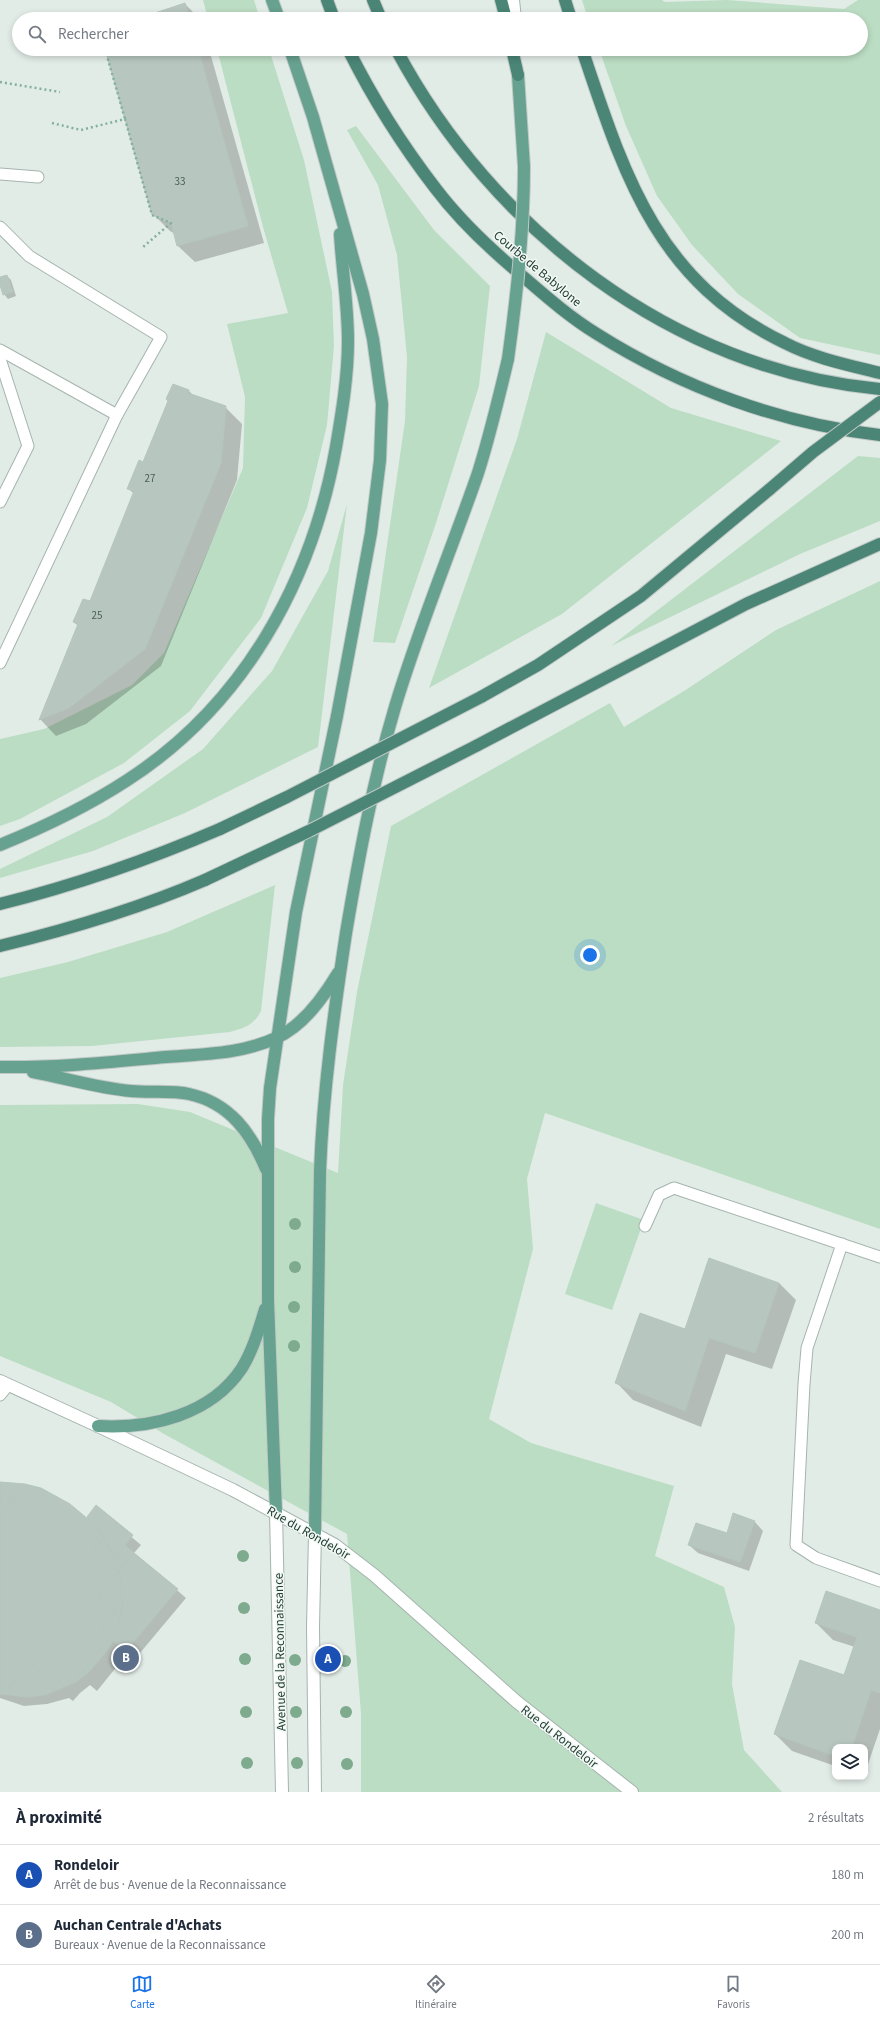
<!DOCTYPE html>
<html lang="fr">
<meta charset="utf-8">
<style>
body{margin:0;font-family:"Source Sans 3",sans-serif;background:#f6f6f7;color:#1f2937}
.controls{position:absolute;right:12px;bottom:12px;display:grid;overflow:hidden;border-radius:8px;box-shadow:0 2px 6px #0003}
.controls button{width:36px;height:36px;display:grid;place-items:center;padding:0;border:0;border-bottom:1px solid #e0e1e3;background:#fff;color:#1f2937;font:20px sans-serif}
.you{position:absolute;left:590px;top:955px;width:14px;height:14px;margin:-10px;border:3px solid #fff;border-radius:50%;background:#1a73e8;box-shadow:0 0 0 6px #1a73e833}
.badge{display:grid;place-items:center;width:26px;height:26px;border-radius:50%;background:#1a73e8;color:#fff;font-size:13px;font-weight:700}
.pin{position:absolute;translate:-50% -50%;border:2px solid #fff;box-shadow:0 1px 4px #0006}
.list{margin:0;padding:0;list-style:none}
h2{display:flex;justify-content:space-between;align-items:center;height:52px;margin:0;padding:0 16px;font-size:17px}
h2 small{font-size:13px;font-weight:400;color:#747a83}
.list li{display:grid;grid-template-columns:26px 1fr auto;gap:12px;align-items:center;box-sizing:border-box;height:60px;padding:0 16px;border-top:1px solid #e0e1e3}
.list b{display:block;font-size:15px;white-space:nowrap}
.list p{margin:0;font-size:13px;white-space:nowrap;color:#747a83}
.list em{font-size:13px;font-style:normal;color:#747a83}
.icon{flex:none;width:22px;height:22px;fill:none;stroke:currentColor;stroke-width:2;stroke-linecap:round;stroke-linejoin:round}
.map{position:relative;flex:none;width:880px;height:1792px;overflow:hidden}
.search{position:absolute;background:#fff;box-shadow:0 2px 6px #0003;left:12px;right:12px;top:12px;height:44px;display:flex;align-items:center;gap:10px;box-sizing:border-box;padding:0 14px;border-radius:22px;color:#747a83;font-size:15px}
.sheet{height:172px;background:#fff}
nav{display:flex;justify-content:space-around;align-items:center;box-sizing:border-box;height:56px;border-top:1px solid #e0e1e3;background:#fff;font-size:11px;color:#747a83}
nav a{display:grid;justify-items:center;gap:2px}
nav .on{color:#1a73e8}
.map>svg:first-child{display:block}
.green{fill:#bbddc3}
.shadow{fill:#0003}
.building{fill:#b7c7c0;stroke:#b4c6be}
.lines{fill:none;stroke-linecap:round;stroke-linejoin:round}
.service-casing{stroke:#a5b4ae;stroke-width:13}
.minor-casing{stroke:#a5b4ae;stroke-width:14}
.tertiary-casing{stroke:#a5b4ae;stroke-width:14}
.secondary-casing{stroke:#a0b8af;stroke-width:14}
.primary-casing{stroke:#c1c9c6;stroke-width:14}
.trunk-casing{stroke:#c1c9c6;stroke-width:14}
.path{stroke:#83afa0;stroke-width:2.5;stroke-dasharray:2 3;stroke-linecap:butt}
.service{stroke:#fff;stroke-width:11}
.minor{stroke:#fff;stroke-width:12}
.tertiary{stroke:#fff;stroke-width:12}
.secondary{stroke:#fff;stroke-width:12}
.primary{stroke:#67a190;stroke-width:12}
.trunk{stroke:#4a8576;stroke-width:12}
.primary-bridge-casing{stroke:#c1c9c6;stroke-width:14;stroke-linecap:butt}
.trunk-bridge-casing{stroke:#c1c9c6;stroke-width:14;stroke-linecap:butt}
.primary-bridge{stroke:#67a190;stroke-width:12}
.trunk-bridge{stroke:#4a8576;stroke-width:12}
.tree{fill:#7eaa8e}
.labels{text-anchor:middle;stroke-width:3;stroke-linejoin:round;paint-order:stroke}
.number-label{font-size:11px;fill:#476058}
.street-label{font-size:13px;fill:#223d35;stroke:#f2f9f5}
</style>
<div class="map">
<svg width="880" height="1792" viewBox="0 0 880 1792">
<rect width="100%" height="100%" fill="#e2ece7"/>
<g class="green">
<polygon points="203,0 254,0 260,19 208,19"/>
<polygon points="582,0 662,0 665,2 727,0 844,9 858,0 880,0 880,355 800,338 738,294 692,245 657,196 626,126 599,49 861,49 861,19 588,19"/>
<polygon points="217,49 269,49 304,160 332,292 334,346 327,425 307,508 261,618 190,711 124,763 20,819 0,826 0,739 44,729 132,685 164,653 243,468 245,397 227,324 288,313 263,227"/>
<polygon points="356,126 434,230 490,286 479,386 436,523 395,643 373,642 405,421 407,357 397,255 378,185 347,130"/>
<polygon points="546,332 671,408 781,441 562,614 429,688 517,439"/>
<polygon points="858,456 880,458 880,521 800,554 611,646"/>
<polygon points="347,504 318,747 185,813 93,851 0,878 0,869 107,817 203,749 272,671 328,571"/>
<polygon points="880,581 880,1229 545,1113 527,1179 533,1249 489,1419 531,1443 674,1486 655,1556 724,1587 735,1627 732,1684 744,1750 782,1792 361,1792 361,1714 347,1534 164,1434 111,1402 0,1356 0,1105 138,1104 190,1112 338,1173 343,1085 357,992 391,826 610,703 624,727 684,691 776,630"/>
<path d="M 275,885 L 261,1011 C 254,1025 245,1028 230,1032 L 92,1046 L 0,1047 L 0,978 L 68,962 L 167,932 Z"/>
<polygon points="596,1203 644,1220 612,1310 565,1294"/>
</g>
<g class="shadow">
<polygon points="185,4 200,19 140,19"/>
<polygon points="106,49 209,49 264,243 195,262 178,246 175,234 170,231 153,214"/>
<polygon points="7,276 11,280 16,296 8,299 4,294 0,282 0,278"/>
<polygon points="173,386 189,391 195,397 225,407 242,424 237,480 161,666 86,724 56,736 40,719 78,626 74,622 91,602 134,494 128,488 144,463 169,402"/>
<polygon points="779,1283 796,1300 772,1369 726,1354 701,1427 633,1400 617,1383 685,1330"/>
<polygon points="0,1484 87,1519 96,1507 141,1545 134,1553 186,1598 135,1659 122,1649 121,1650 126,1655 97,1691 90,1685 80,1693 73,1701 69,1698 47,1704 24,1706 0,1698"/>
<polygon points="755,1522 763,1531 749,1571 698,1553 689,1545 727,1535"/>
<polygon points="880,1611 880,1729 865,1773 865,1747 835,1747 835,1766 792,1751 775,1734 845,1676 855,1647 833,1640 816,1623"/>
</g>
<g class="building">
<polygon points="185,3 190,19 137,19"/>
<polygon points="105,49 198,49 248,226 177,246 171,223 152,215"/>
<polygon points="7,275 13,292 3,295 0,285 0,277"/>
<polygon points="173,384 189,390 188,393 226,406 221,463 145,649 69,708 39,720 78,624 73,622 83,599 90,601 134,491 127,489 139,460 143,462 168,401 166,399"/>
<polygon points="709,1258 779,1283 755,1353 709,1338 685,1411 615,1383 640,1313 685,1329"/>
<polygon points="0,1482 25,1484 41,1488 70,1504 95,1525 115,1558 110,1563 94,1549 101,1540 45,1494 38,1503 21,1489 5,1507 0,1503"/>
<polygon points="21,1489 38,1503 45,1494 101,1540 94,1549 110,1563 125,1545 134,1553 97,1597 116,1612 101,1630 110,1638 80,1675 71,1667 56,1685 29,1663 7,1690 0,1684 0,1503 5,1507"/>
<polygon points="96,1505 133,1535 115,1558 100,1532 87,1517"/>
<polygon points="733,1513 755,1521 740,1562 688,1545 696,1523 727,1533"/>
<polygon points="134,1553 178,1589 126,1651 113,1641 121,1615 123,1599 119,1571"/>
<polygon points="119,1571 123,1599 119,1623 113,1641 105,1653 89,1672 76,1682 45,1695 29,1697 0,1694 0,1684 7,1690 29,1663 56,1685 71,1667 80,1675 110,1638 101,1630 116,1612 97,1597"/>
<polygon points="826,1591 880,1610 880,1693 871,1690 852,1747 835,1747 835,1756 774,1734 800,1660 844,1675 857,1637 815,1623"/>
</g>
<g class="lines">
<defs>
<g id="service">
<polyline points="0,174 38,177"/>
<polyline points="0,227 29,256 161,337 117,415"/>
<polyline points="0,350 117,415 0,663"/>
<polyline points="0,359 28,446 0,502"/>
<polyline points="645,1226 659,1195 674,1188 880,1257"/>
<polyline points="842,1244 807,1348 804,1384 796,1545 816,1558 880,1581"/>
<polyline points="0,1395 8,1385"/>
</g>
<g id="minor">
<polyline points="0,1381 98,1426"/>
<polyline points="276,1512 282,1792"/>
<polyline points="315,1792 313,1627 315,1533"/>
</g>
<polyline id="tertiary" points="98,1426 233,1490 335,1545 374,1575 517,1702 632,1792"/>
<polyline id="secondary" points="513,0 515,19"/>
<g id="primary">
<polyline points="272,0 279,19"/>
<polyline points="518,75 524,167"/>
<path d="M 0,845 C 44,827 86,807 126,781 C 243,706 312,582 336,447 C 342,412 348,376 348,341 C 348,305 342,269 340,234"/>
<path d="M 0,1067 C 56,1068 111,1062 166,1057 C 203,1054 242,1054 276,1038 C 303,1026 323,998 338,973"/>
<path d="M 33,1072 C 65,1078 98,1088 131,1091 C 150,1093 171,1090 189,1094 C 230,1103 251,1133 266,1169"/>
<path d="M 98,1426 C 151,1429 211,1415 242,1368 C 253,1350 259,1329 265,1309"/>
<polyline points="276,1512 268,1300 268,1119 270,1088 296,912 337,716 371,533 380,460 382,404 373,339 363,294 313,117 290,49"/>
<path d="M 315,1533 L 320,1171 C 323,1091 334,1012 346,933 C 359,856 373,781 395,707 C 419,627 451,551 478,473 C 490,435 499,397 508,359"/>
</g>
<g id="trunk">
<polyline points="327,0 334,19"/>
<polyline points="373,0 381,19"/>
<polyline points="501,0 506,19"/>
<polyline points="565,0 571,19"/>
<path d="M 348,49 C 373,99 402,145 436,189 C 458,218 485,244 513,268 C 540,291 566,315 597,334 C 681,387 781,424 880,435"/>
<path d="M 396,49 C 492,229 673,370 880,389"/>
<polyline points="512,49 518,75"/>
<path d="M 582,49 C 624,174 656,281 785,343 C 814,358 848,365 880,373"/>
<polyline points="481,697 538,665 641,596 770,489"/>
<polyline points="476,746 746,604 880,544"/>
<path d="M 0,904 C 76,885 148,860 220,829"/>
<path d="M 0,946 C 70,929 138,909 205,880"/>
</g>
</defs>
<use href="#service" class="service-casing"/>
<use href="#minor" class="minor-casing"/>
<use href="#tertiary" class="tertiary-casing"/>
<use href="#secondary" class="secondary-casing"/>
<use href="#primary" class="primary-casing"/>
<use href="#trunk" class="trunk-casing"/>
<g class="path">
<polyline points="105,49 125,119"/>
<polyline points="0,82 60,92"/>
<polyline points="52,123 81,130 125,119 152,215 171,223 143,247"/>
</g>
<use href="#service" class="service"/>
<use href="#minor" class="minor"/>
<use href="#tertiary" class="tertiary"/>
<use href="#secondary" class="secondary"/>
<use href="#primary" class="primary"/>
<use href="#trunk" class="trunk"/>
<defs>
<path id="primary-bridge" d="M 508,359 C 517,295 524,231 524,167"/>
<g id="trunk-bridge">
<polyline points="770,489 813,452 880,402"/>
<polyline points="220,829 287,797 481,697"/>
<polyline points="205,880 309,831 476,746"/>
</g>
</defs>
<use href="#primary-bridge" class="primary-bridge-casing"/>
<use href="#trunk-bridge" class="trunk-bridge-casing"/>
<use href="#primary-bridge" class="primary-bridge"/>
<use href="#trunk-bridge" class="trunk-bridge"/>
</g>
<g class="tree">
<circle cx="295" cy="1224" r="6"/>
<circle cx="295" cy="1267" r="6"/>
<circle cx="294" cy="1307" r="6"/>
<circle cx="294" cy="1346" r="6"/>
<circle cx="243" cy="1556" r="6"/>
<circle cx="244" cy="1608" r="6"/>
<circle cx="245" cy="1659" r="6"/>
<circle cx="295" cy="1660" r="6"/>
<circle cx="345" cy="1661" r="6"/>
<circle cx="246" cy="1712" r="6"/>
<circle cx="296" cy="1712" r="6"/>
<circle cx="346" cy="1712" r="6"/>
<circle cx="247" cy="1763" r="6"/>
<circle cx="297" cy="1763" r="6"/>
<circle cx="347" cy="1764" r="6"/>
</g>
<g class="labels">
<g class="number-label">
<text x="180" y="185">33</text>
<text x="150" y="482">27</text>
<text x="97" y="619">25</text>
</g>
<g class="street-label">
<text transform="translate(538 268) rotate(40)" y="5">Courbe de Babylone</text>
<text transform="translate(309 1532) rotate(30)" y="5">Rue du Rondeloir</text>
<text transform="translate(279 1652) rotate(-91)" y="5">Avenue de la Reconnaissance</text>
<text transform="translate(560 1736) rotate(38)" y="5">Rue du Rondeloir</text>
</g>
</g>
</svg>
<div class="controls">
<button><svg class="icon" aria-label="layers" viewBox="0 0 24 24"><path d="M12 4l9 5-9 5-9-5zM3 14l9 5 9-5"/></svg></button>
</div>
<div class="you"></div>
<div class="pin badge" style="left:328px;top:1659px;background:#1a4fb4">A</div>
<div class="pin badge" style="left:126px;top:1658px;background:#5c6f8a">B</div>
<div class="search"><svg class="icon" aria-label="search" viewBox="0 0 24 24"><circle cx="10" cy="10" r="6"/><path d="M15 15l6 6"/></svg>Rechercher</div>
</div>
<section class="sheet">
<h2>À proximité<small>2 résultats</small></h2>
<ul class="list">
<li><span class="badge" style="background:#1a4fb4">A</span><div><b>Rondeloir</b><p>Arrêt de bus · Avenue de la Reconnaissance</p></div><em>180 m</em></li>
<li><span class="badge" style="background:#5c6f8a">B</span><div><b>Auchan Centrale d'Achats</b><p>Bureaux · Avenue de la Reconnaissance</p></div><em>200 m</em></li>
</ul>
</section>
<nav>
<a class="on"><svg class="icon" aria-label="map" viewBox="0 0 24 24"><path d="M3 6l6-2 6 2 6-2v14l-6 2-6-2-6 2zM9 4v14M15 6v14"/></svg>Carte</a>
<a><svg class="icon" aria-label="directions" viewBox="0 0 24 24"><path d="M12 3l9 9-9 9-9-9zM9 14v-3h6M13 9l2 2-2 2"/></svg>Itinéraire</a>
<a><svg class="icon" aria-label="saved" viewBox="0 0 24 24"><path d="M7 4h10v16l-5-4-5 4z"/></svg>Favoris</a>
</nav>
